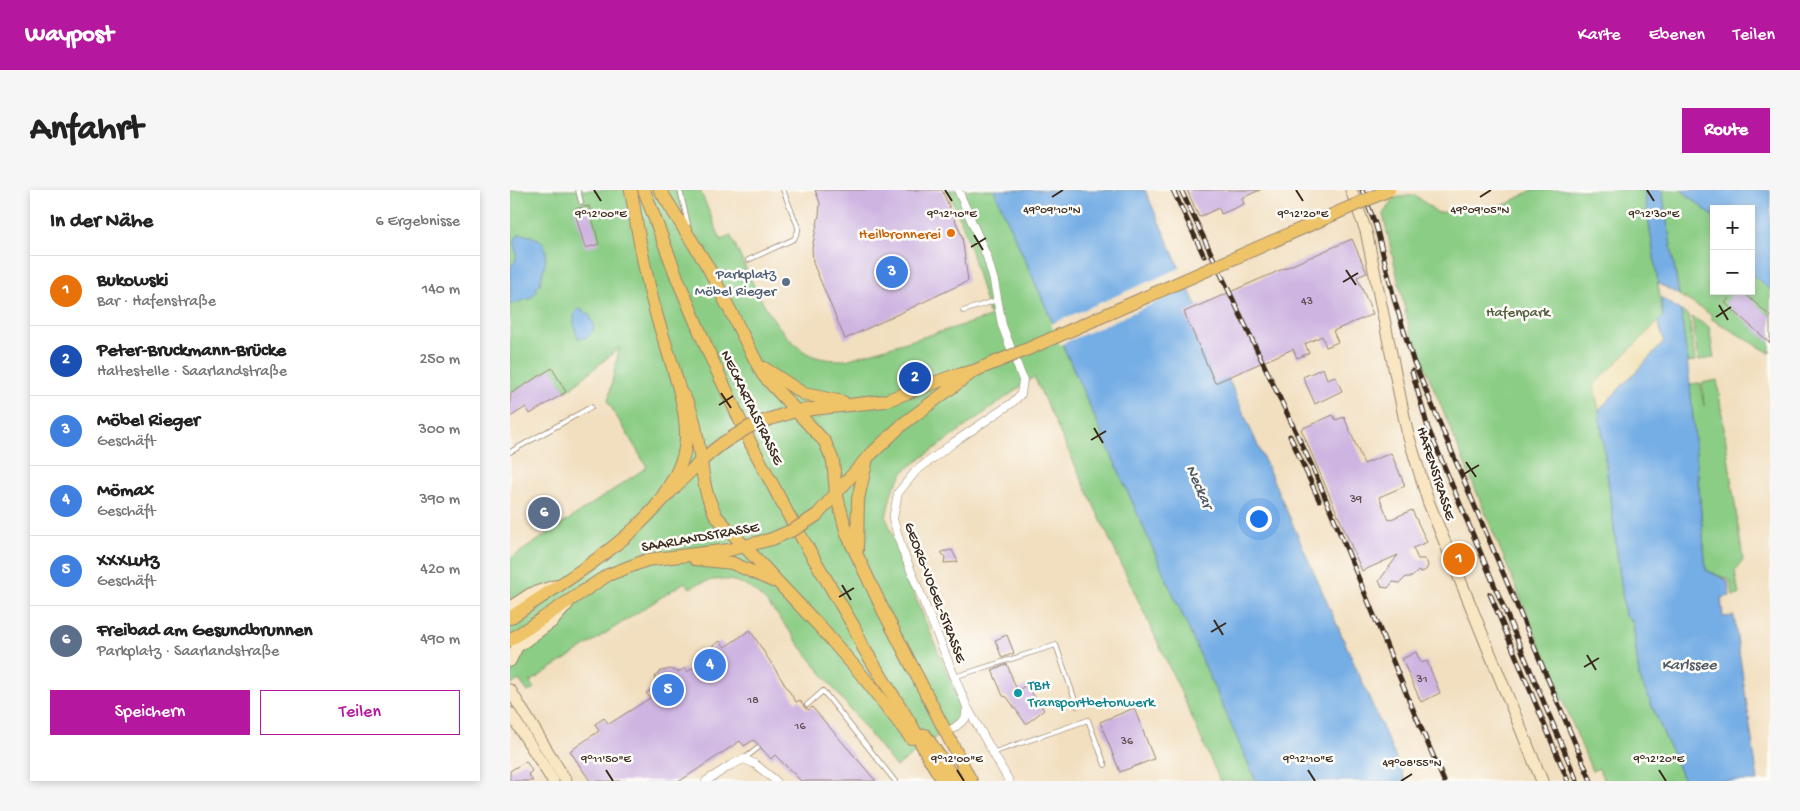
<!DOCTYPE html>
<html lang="de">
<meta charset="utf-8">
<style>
body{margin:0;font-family:"Gochi Hand",sans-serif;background:#f6f6f6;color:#222}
.controls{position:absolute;right:15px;top:15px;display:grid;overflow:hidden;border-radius:0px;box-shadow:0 2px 8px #0003}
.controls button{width:45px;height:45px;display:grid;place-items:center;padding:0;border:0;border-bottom:1px solid #e0e0e0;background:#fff;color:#222;font:25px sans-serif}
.you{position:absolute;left:748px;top:328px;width:18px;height:18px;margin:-12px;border:4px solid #fff;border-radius:50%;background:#1a73e8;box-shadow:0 0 0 8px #1a73e833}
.badge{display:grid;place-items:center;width:32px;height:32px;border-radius:50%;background:#b5179e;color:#fff;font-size:16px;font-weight:700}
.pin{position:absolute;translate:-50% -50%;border:2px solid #fff;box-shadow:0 1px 5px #0006}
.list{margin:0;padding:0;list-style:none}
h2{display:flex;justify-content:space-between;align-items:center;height:65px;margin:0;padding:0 20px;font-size:21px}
h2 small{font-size:16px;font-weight:400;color:#767676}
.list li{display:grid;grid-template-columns:32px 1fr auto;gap:15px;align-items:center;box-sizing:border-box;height:70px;padding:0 20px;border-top:1px solid #e0e0e0}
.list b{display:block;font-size:19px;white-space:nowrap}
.list p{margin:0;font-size:16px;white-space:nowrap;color:#767676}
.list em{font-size:16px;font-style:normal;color:#767676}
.actions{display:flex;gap:10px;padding:15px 20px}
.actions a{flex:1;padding:11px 0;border:1px solid #b5179e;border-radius:0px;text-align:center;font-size:18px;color:#b5179e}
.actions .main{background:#b5179e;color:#fff}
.map{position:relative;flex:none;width:1260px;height:591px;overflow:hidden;border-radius:0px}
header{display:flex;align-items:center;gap:30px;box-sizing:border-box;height:70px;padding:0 25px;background:#b5179e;color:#fff}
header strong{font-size:24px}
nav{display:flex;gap:28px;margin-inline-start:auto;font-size:18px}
.intro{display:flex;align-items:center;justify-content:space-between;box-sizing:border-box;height:120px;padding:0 30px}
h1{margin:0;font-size:35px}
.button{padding:12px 22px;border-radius:0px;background:#b5179e;color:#fff;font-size:18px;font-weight:700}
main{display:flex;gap:30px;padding:0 30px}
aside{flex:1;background:#fff;border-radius:0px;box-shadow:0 2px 8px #0003}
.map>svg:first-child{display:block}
.green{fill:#8bcd85;stroke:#637c52}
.sand{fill:#eeda9e;stroke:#94825e}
.water{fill:#75ade5;stroke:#586c82}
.pier{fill:#f2dfc0}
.building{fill:#cdb4e1}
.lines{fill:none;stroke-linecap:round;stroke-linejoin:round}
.lane-casing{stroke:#96846f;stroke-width:5.5}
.street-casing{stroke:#96846f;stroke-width:9}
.secondary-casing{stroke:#96846f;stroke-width:13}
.primary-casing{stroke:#96846f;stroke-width:14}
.lane{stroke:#fff;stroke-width:4}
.street{stroke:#fff;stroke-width:8}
.secondary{stroke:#f9e7c3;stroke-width:11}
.primary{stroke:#efc469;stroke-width:12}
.rail-casing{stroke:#3b2a1e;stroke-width:5}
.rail{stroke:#fdfcf7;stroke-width:3;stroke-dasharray:9;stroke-linecap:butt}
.primary-bridge-casing{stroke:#96846f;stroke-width:14;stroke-linecap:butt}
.primary-bridge{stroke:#efc469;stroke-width:12}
.ticks{fill:none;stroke:#3b2a1e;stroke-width:2}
.food-dot{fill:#e8710a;stroke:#fdfcf7;stroke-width:2}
.service-dot{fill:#5c6f8a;stroke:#fdfcf7;stroke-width:2}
.culture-dot{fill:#0f9aa8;stroke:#fdfcf7;stroke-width:2}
.labels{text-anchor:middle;stroke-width:5;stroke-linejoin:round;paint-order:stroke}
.number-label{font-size:12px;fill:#604c4f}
.food-label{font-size:15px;fill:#c56008;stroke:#fdfcf7;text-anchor:end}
.service-label{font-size:15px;fill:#4e5e75;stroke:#fdfcf7;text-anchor:end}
.park-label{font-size:15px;fill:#535b3d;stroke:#fdfcf7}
.street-label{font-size:15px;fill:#3b2a1e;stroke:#fdfcf7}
.culture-label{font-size:15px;fill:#0d838f;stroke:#fdfcf7;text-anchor:start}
.water-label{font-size:16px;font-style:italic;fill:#4f5864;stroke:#fdfcf7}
.ticks-label{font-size:12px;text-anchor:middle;fill:#3b2a1e;stroke:#fdfcf7;stroke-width:5;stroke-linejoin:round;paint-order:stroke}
</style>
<header>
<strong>Waypost</strong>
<nav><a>Karte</a><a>Ebenen</a><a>Teilen</a></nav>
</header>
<div class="intro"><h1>Anfahrt</h1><a class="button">Route</a></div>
<main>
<aside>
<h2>In der Nähe<small>6 Ergebnisse</small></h2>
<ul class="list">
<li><span class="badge" style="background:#e8710a">1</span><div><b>Bukowski</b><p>Bar · Hafenstraße</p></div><em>140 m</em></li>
<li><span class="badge" style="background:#1a4fb4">2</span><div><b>Peter-Bruckmann-Brücke</b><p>Haltestelle · Saarlandstraße</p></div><em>250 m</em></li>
<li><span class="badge" style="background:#3f7fe0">3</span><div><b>Möbel Rieger</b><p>Geschäft</p></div><em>300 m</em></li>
<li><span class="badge" style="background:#3f7fe0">4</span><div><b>Mömax</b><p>Geschäft</p></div><em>390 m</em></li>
<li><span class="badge" style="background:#3f7fe0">5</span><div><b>XXXLutz</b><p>Geschäft</p></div><em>420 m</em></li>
<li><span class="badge" style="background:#5c6f8a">6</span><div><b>Freibad am Gesundbrunnen</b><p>Parkplatz · Saarlandstraße</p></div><em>490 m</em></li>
</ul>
<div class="actions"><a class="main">Speichern</a><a>Teilen</a></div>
</aside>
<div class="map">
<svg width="1260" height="591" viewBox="0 0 1260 591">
<rect width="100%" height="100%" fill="#fdfcf7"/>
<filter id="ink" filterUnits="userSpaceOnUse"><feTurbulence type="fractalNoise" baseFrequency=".02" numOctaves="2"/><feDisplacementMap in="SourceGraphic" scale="10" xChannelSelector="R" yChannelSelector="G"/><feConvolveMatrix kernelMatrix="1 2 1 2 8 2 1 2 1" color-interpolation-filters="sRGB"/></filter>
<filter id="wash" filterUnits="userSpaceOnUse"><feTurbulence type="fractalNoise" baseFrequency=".0096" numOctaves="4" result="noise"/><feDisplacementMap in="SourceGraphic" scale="20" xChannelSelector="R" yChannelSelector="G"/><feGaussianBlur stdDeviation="1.12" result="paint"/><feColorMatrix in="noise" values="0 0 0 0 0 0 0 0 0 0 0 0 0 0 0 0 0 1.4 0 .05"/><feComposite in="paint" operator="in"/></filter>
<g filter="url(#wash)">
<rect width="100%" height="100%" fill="#f2dfc0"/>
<g class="green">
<path d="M 0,0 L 190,0 L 211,50 L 221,46 C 238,83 260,139 295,162 C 308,170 322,170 336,170 L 480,127 L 456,44 L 438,0 L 484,0 L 746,591 L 710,591 L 670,500 L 524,187 L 395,280 L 382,301 L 376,327 L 403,402 L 450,513 L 449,530 L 386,577 C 354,537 323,497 291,457 C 278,439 257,408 238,397 C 221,386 197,388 180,398 L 175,392 L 20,492 L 24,499 L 18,502 L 9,490 L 0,495 L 0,369 L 137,277 L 98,212 L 109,158 L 56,202 L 50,192 L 0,223 Z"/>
<polygon points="1022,0 1134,0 1153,127 1084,195 1089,220 1115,426 1123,432 1129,486 1174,591 1094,591 1089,578 1082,581 900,141 873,24 884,8 905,5 928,23 997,14"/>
<polygon points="1152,0 1171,0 1204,27 1204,101 1241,101 1241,85 1250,90 1260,100 1260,163 1200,128 1202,125 1169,105"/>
<polygon points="1171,121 1179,126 1185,171 1177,172"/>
<polygon points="1182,127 1199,137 1204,168 1188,170"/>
<polygon points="1207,190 1233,370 1225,381 1229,405 1223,406 1220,390 1196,380 1180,194 1190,193 1194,216 1192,193"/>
</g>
<polygon class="sand" points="1148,132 1154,152 1089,220 1084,195"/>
<g class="water">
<polygon points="484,0 635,0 896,591 746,591"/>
<polygon points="1134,0 1152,0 1169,105 1148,93"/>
<polygon points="1171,0 1260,0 1260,100 1250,90 1241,85 1241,19 1204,19 1204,27"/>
<path d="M 10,44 C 45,48 37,66 30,94 L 26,97 L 27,101 L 21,108 L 2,114 L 0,114 L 0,77 C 10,68 6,63 3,52 L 7,46 Z"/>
<polygon points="1151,108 1171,121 1180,194 1196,380 1218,391 1220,406 1211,408 1213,427 1224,426 1248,591 1174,591 1129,486 1123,432 1115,426 1089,220 1154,152 1148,132 1153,127"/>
<path d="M 70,119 L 79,124 L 84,135 C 83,145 78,149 68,148 C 64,139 62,129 66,120 Z"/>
</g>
<polygon class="pier" points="672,77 681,97 550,155 541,134"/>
<g id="blocks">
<g class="building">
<polygon points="305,0 432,0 452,46 458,91 335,149 303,73 302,58 309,25 310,13"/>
<polygon points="677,0 750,0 732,8 734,14 711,24 709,18 689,27"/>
<polygon points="79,16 89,54 75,58 64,19"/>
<polygon points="842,49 857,83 847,87 863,124 823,141 828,152 816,157 812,146 795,154 799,163 787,168 783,159 705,193 674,122"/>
<polygon points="1225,101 1232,101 1260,126 1260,153 1215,113"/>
<polygon points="42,178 56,202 20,224 16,217 0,227 0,204"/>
<polygon points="813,178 817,189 825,186 832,201 805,214 793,187"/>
<polygon points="823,225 826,230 834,227 854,274 881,263 895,296 869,307 879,330 902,320 917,352 903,358 908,369 914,369 917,372 918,376 916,380 912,382 908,381 902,387 896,387 890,393 883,392 878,398 872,397 869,391 888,365 852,381 791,239"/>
<polygon points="956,353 964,376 954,379 945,357"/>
<polygon points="442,360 448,372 434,373 435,367 431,362"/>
<polygon points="240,440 286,512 290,510 295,518 299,520 302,517 366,591 291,591 265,565 261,569 244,550 234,556 230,551 170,591 80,591 60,561 89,541 85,534 94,528 99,534 140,508 136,503 144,498 145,487 150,481 161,479 168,482 175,478 177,482 205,464 201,457 210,451 215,457"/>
<polygon points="497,445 504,463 492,468 485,450"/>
<polygon points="906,462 911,473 917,471 930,503 911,512 892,469"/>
<polygon points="497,474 507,501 516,495 534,520 516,534 497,507 493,506 482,480"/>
<polygon points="624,518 644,569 610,582 590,532"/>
<polygon points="16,571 22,581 18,584 23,591 0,591 0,581"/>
</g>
</g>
</g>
<g filter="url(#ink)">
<use href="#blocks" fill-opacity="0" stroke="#96846f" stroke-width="1"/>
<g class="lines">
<defs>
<g id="lane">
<polyline points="68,0 71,12"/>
<polyline points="170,0 178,34"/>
<polyline points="238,70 284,49 288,41 288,37 273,0"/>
<polyline points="453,121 487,110"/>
<polyline points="0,262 81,217"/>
<polyline points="444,487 546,455 567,516"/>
<polyline points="297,515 313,501 385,591"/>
<polyline points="482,563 578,530 595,575"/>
<polyline points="234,569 248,558"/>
</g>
<g id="street">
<polyline points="448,0 477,67 484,91 492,135 513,190 511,204 502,213 443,253 406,281 388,303 383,329 392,359 457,517 499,591"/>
<polyline points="436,542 444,538 455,529 457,517"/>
<polyline points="196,591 221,575 234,569 245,574 266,591"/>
</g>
<g id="secondary">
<polyline points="841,0 856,41 897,241 918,311 1032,591"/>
<polyline points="0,417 20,404 44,396"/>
<polyline points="0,471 7,457 43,431 57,415"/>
<polyline points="0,500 56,591"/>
<polyline points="0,523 43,591"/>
</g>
<g id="primary">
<path d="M 121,0 C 128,43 135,85 147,127 C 158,166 185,228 173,267 C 167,286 154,304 143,321"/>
<polyline points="134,0 168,90 198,161 241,254 279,326 344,437 353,457 402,536 419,568 433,591"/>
<polyline points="150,0 198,77 253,185 315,252 323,271 326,303 337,344 372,418 461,591"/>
<polyline points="254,178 294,204 333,212"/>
<path d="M 171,203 C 189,222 189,277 197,304 C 199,311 203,319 206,326 L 311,438 L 351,484 L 401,548"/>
<polyline points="257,230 285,221 375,211 443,186 464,181 476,176"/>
<polyline points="307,325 358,267 393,234 460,184"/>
<polyline points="347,360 348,309 356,273"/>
<polyline points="185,369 222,373 263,391"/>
<path d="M 0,428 C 41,400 85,374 122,341 C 153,312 179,278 213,253"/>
<polyline points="0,450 98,385 137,370 219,360 262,349"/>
<polyline points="415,545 446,591"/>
</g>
</defs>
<use href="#lane" class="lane-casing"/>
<use href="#street" class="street-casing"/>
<use href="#secondary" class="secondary-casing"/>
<use href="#primary" class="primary-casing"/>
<use href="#lane" class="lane"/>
<use href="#street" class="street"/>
<use href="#secondary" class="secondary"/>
<use href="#primary" class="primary"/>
<defs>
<g id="rail">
<polyline points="663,0 694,66"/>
<polyline points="671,0 803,278 899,510 934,591"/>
<polyline points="852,0 866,36 885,112 903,170 1081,591"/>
<polyline points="902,181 918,238 1067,591"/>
<polyline points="780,246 809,310"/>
<polyline points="980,404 1058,591"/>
</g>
</defs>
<use href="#rail" class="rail-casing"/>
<use href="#rail" class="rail"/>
<defs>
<g id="primary-bridge">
<polyline points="476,176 518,159 879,0"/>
<polyline points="213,253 239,237 257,230"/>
<polyline points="262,349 285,339 307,325"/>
</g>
</defs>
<use href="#primary-bridge" class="primary-bridge-casing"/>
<use href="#primary-bridge" class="primary-bridge"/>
</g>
</g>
<path class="ticks" d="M 84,0 L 91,11M 435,0 L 442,11M 786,0 L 793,11M 1137,0 L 1144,11M 542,7 L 553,0M 970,7 L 981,0M 464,45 L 473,60M 461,57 L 476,48M 836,80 L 846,95M 833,92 L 848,83M 1209,115 L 1218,130M 1206,127 L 1221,117M 211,203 L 221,218M 209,215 L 223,206M 584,238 L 593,253M 581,250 L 596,241M 956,272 L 966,287M 954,284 L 969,275M 332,395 L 341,410M 329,407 L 344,398M 704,430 L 713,445M 701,442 L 716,433M 1077,465 L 1086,480M 1074,477 L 1089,468M 96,580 L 103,591M 447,580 L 454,591M 798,580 L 805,591M 1149,580 L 1156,591M 891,591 L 902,584"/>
<circle class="food-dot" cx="441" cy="43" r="5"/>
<circle class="service-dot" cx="276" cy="92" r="5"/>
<circle class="culture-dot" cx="508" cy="503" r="5"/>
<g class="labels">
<g class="number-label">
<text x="797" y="114">43</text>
<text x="846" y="312">39</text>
<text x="912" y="492">31</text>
<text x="243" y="513">18</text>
<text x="290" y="539">16</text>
<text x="617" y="554">36</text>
</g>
<g class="food-label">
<text x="431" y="48">Heilbronnerei</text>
</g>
<g class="service-label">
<text x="266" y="88">Parkplatz<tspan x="266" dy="17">Möbel Rieger</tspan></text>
</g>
<g class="park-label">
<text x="1008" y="126">Hafenpark</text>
</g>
<g class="street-label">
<text transform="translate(243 217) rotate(64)" y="5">NECKARTALSTRASSE</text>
<text transform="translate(927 283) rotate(72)" y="5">HAFENSTRASSE</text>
<text transform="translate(190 346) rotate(-10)" y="5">SAARLANDSTRASSE</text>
<text transform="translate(426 402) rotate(69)" y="5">GEORG-VOGEL-STRASSE</text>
</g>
<g class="culture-label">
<text x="518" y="499">TBH<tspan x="518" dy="17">Transportbetonwerk</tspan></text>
</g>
<g class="water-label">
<text transform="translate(691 296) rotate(66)" y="6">Neckar</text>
<text x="1179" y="479">Karlssee</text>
</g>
</g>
<g class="ticks-label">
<text x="970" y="23">49°09'05"N</text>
<text x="542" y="23">49°09'10"N</text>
<text x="91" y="27">9°12'00"E</text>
<text x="442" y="27">9°12'10"E</text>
<text x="793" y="27">9°12'20"E</text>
<text x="1144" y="27">9°12'30"E</text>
<text x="96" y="572">9°11'50"E</text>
<text x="447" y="572">9°12'00"E</text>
<text x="798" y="572">9°12'10"E</text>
<text x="1149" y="572">9°12'20"E</text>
<text x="902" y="576">49°08'55"N</text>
</g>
</svg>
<div class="controls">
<button>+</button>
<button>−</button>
</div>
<div class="you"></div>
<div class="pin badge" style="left:949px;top:369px;background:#e8710a">1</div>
<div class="pin badge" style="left:405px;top:188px;background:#1a4fb4">2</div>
<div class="pin badge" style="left:382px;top:82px;background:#3f7fe0">3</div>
<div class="pin badge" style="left:200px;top:475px;background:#3f7fe0">4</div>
<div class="pin badge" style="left:158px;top:500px;background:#3f7fe0">5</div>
<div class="pin badge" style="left:34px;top:323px;background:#5c6f8a">6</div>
</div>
</main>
